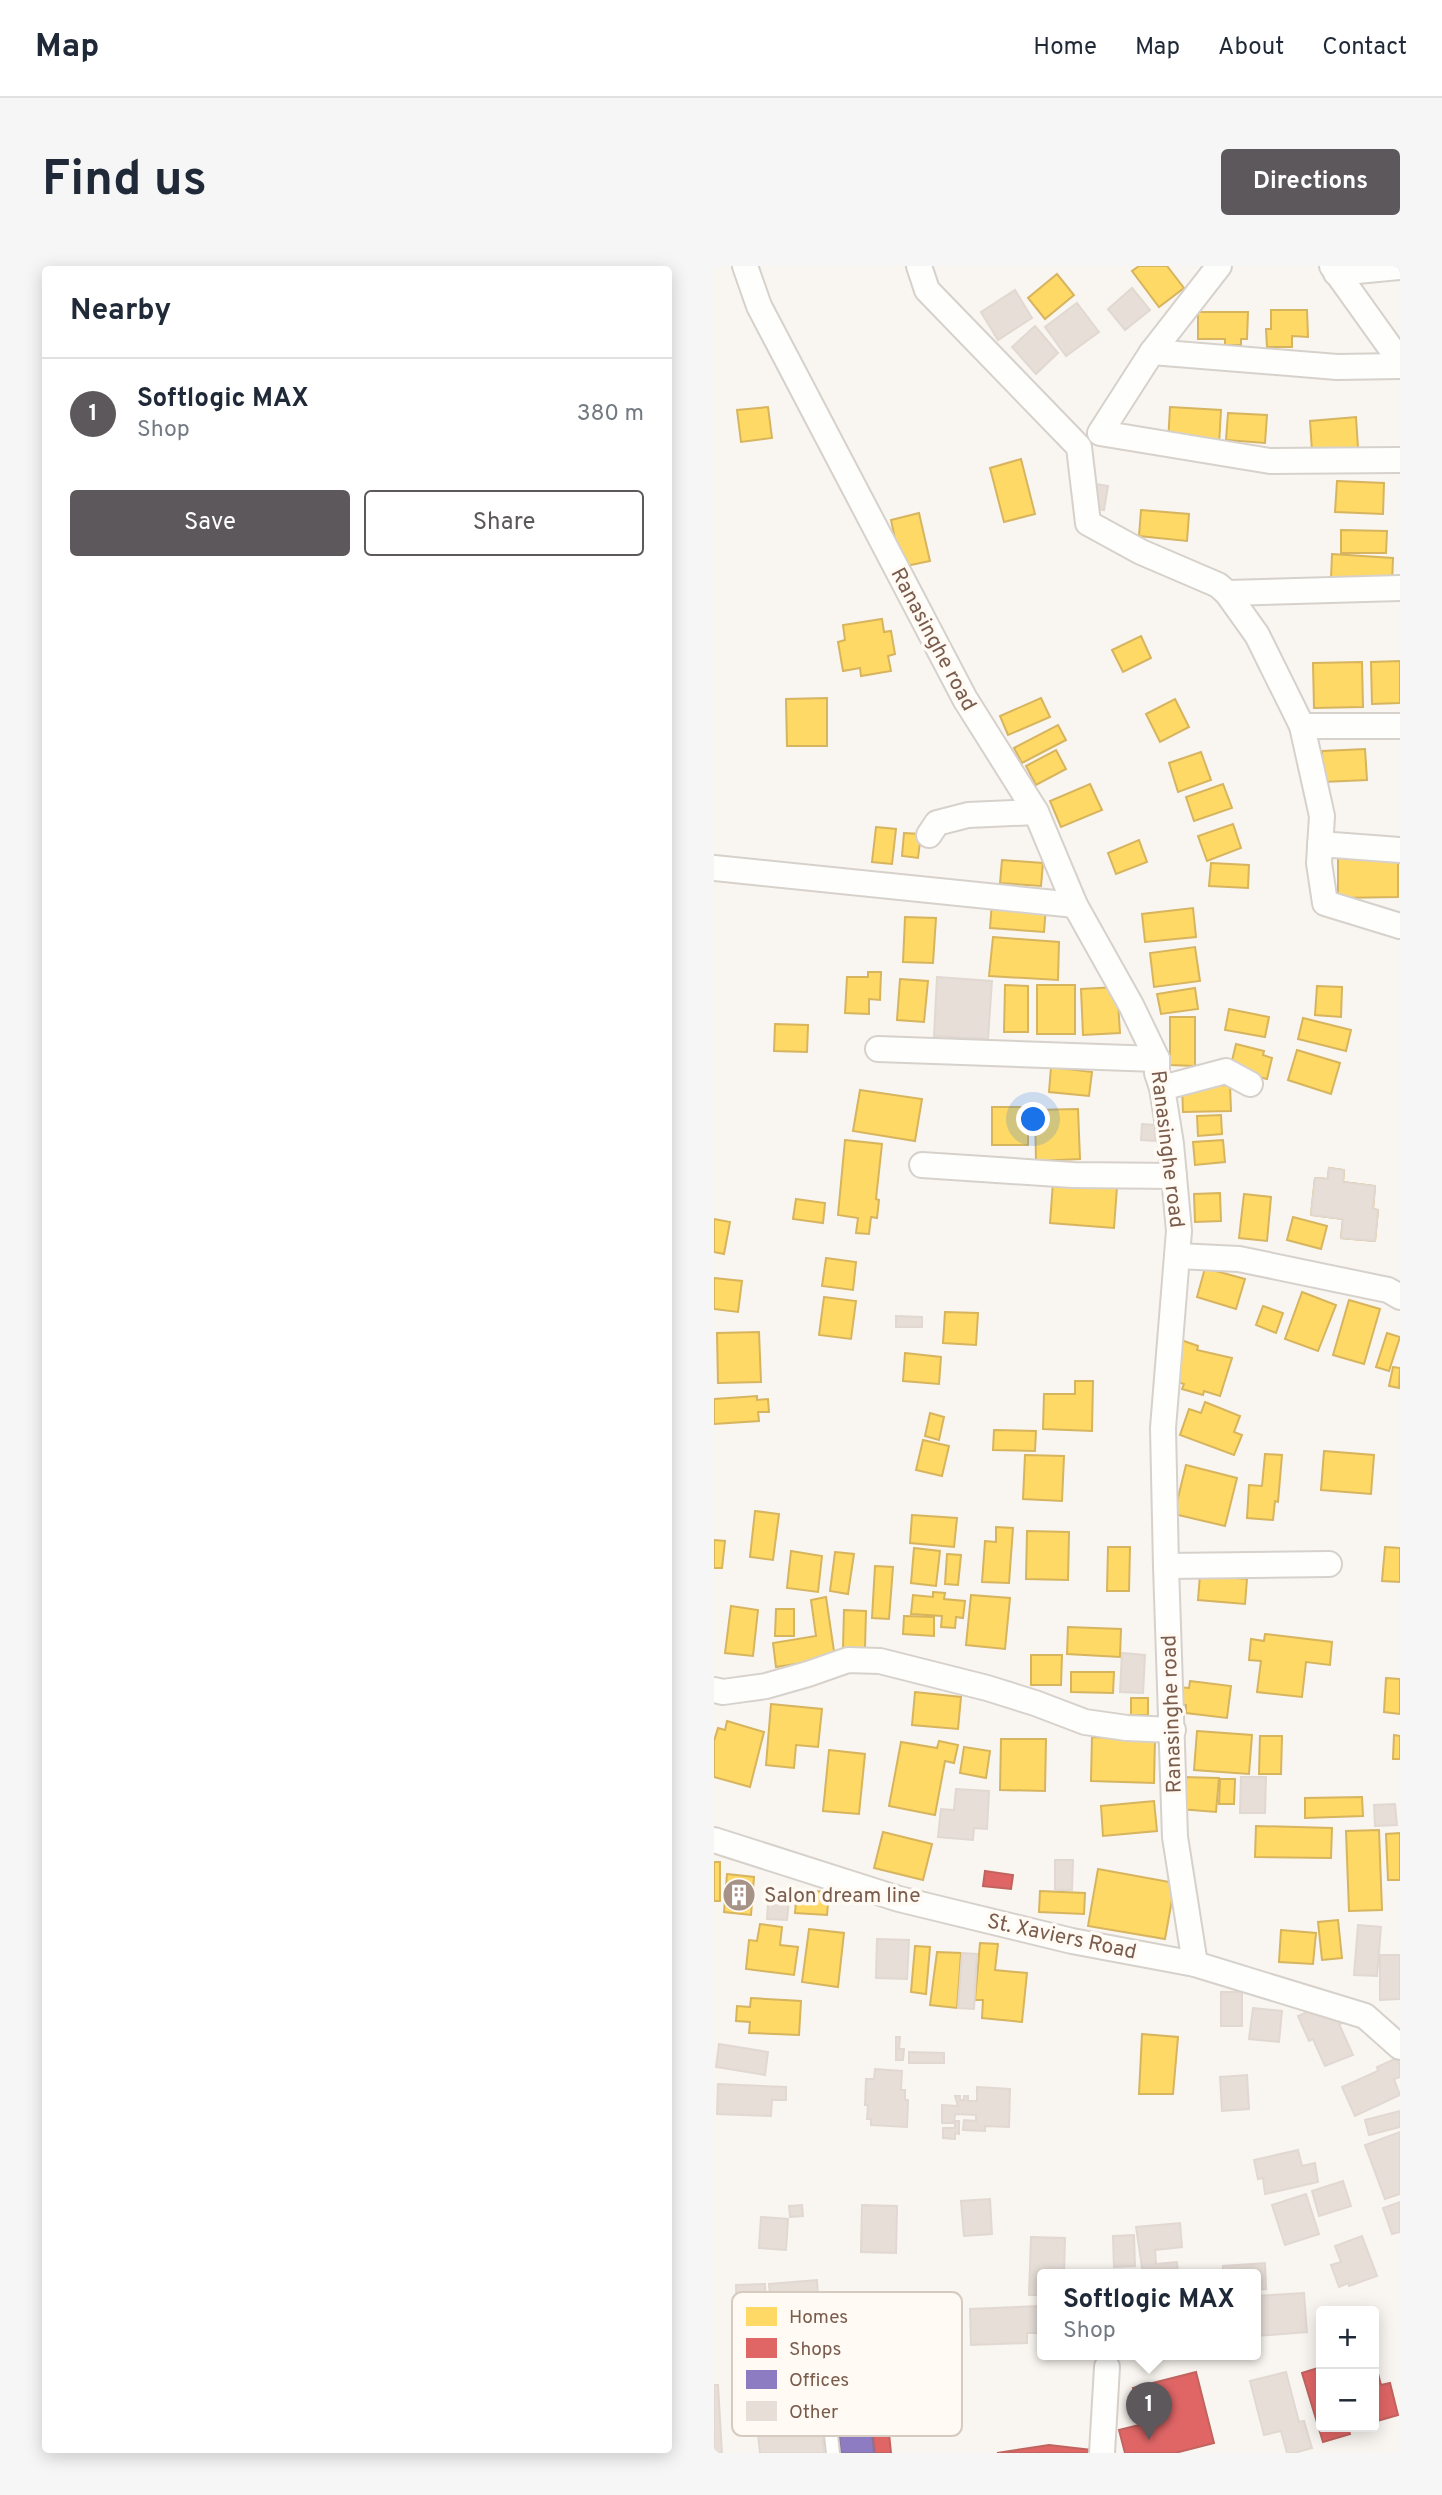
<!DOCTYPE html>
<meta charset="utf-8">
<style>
body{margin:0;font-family:Overpass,sans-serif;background:#f6f6f7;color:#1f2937}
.controls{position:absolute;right:21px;bottom:21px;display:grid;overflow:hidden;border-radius:7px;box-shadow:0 4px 18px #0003}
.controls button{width:63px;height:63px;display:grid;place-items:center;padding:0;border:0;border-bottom:2px solid #e0e1e3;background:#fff;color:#1f2937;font:35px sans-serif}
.you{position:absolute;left:320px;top:854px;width:24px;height:24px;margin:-18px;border:5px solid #fff;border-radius:50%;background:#1a73e8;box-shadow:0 0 0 10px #1a73e833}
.badge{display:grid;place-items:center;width:46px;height:46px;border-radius:50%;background:#5c585b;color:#fff;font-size:23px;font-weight:700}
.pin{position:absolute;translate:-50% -58px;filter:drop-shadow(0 2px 4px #0008)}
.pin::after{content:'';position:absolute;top:37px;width:24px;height:21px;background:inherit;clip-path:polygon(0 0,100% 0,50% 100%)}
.popup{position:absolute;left:323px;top:2003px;width:224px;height:91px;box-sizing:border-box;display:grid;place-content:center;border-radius:7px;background:#fff;filter:drop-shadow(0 2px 5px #0005);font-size:23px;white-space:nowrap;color:#747a83}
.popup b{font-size:26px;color:#1f2937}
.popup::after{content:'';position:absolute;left:50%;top:100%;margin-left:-14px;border:14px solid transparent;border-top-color:#fff}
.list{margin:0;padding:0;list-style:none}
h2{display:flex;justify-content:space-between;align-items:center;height:91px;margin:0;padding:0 28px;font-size:30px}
h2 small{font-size:23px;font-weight:400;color:#747a83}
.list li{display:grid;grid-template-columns:46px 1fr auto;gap:21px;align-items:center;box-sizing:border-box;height:112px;padding:0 28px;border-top:2px solid #e0e1e3}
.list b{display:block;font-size:26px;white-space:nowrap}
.list p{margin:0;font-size:23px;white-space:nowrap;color:#747a83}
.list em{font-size:23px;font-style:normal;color:#747a83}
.actions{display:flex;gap:14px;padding:21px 28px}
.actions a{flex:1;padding:16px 0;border:2px solid #5c585b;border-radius:7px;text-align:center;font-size:24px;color:#5c585b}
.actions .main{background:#5c585b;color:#fff}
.map{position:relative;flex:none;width:686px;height:2187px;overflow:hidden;border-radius:7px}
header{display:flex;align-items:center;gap:42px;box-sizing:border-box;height:98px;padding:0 35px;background:#fff;border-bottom:2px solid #e0e1e3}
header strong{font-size:33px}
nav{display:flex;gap:38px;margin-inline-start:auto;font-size:24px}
.intro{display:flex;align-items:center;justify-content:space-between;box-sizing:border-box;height:168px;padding:0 42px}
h1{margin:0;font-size:49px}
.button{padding:18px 32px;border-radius:7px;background:#5c585b;color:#fff;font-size:24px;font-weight:700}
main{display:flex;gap:42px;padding:0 42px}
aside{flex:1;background:#fff;border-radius:7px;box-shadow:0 4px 18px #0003}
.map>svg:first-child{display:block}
.homes{fill:#ffd966;stroke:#d7b45e;stroke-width:2}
.shops{fill:#e06666;stroke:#c1635e;stroke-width:2}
.offices{fill:#8e7cc3;stroke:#8872a0;stroke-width:2}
.building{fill:#e6ded7;stroke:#e2d8d2;stroke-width:2}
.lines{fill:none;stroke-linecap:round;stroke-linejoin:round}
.service-casing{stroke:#d7d1cb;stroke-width:16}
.minor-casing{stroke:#d7d1cb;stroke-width:28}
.service{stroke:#fefefd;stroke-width:12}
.minor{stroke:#fefefd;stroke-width:24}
.labels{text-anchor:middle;stroke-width:7;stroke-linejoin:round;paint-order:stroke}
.street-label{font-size:21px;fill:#7a5c4d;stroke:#fffaf3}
.poi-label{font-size:21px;fill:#7a5c4d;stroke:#fffaf3;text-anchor:start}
.key{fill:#fffaf3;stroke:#d7cbc1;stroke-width:2}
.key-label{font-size:19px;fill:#7a5c4d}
</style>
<header>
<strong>Map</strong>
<nav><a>Home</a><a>Map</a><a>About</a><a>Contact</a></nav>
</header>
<div class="intro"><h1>Find us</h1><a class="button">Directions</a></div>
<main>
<aside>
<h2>Nearby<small></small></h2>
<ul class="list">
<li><span class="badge">1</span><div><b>Softlogic MAX</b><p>Shop</p></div><em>380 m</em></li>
</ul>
<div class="actions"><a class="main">Save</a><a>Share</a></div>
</aside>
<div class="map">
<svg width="686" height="2187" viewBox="0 0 686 2187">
<rect width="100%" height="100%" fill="#f9f5f0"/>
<g class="homes">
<polygon points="425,0 453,0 470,22 445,41 418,5"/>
<polygon points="343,8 360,29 331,53 314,32"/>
<polygon points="557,44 593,44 594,71 578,70 578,81 553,81 552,63 557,63"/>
<polygon points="484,46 534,46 533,73 527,73 527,79 511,79 511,73 484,73"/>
<polygon points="54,141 58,172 27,176 23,144"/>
<polygon points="456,141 507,144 505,179 454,177"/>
<polygon points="514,147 553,149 551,177 512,174"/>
<polygon points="642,151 644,182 598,185 596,155"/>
<polygon points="307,193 321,248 290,256 276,202"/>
<polygon points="623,215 670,217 669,248 621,246"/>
<polygon points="427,244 475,248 473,275 425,270"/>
<polygon points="205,247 216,295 187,301 177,254"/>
<polygon points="627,264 673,265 672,287 627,287"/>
<polygon points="618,288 679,292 678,317 617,313"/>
<polygon points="168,353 170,366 177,365 181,388 174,390 177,405 147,410 146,402 129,405 124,376 131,374 129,359"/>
<polygon points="427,370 437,392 409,406 398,384"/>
<polygon points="686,395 686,437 658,438 657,396"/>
<polygon points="648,396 649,441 600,442 599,397"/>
<polygon points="113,432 113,480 73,480 72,433"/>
<polygon points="327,432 336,451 294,469 286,450"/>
<polygon points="461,433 475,461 446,476 432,448"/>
<polygon points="344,459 352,474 308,497 300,482"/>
<polygon points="651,483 653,514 609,516 608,485"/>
<polygon points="342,484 352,503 322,519 312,500"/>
<polygon points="487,486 497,514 464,526 455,497"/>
<polygon points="376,518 388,544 347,561 336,535"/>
<polygon points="509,518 518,542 480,555 472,531"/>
<polygon points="519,558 527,582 493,595 484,570"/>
<polygon points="162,561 182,563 178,598 158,596"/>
<polygon points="190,567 207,568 204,592 188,590"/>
<polygon points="425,574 433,596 402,608 394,587"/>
<polygon points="684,589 684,631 624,632 624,590"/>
<polygon points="288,594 329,597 327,620 286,617"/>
<polygon points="497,597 535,599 534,622 495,620"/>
<polygon points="278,636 332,640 330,666 276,662"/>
<polygon points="479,642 482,671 431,676 428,648"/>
<polygon points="191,651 222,652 219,697 189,696"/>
<polygon points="279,671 345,676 344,714 275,710"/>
<polygon points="481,681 486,715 440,721 436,687"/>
<polygon points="154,706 167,706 166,734 155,733 155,748 131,747 133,711 154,711"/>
<polygon points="186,713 214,715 210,756 183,754"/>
<polygon points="291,719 314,720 314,766 290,766"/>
<rect x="323" y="719" width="38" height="49"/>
<polygon points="603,720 628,721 627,751 601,749"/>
<polygon points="403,721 406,767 369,769 367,723"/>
<polygon points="481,722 484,743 447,748 443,728"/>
<polygon points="515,743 555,751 551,771 511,764"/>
<polygon points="456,751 481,751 481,800 456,799"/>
<polygon points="589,752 637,764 632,785 584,773"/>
<polygon points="61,758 94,759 93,786 60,785"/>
<polygon points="522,778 550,785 549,789 558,792 553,813 520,805 517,799"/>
<polygon points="583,784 626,797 617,828 574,814"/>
<polygon points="337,801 378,806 375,830 335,826"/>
<polygon points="516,819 517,845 469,846 468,820"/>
<polygon points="146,824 208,833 201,875 139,865"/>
<rect x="278" y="841" width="36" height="38"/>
<polygon points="364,843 366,893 322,895 321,844"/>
<polygon points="507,849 508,868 484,870 483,850"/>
<polygon points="131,874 168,878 162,933 165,934 163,952 157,951 155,968 142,967 144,952 124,949"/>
<polygon points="509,874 511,896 481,899 479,876"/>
<polygon points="615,902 630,904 629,916 661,920 659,943 664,944 661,975 627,972 629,953 597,949 601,912 614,913"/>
<polygon points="339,916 403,921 400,962 336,957"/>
<polygon points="506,927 507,955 481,956 480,928"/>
<polygon points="530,928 557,931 553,975 525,972"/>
<polygon points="82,933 111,937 109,957 79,953"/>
<polygon points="579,951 613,960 607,983 573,974"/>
<polygon points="0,953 16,956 10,988 0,986"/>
<polygon points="112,992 142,996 139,1024 108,1020"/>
<polygon points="491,1002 531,1013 522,1043 483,1031"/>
<polygon points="0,1012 28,1015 24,1046 0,1043"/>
<polygon points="588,1026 622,1039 604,1085 571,1073"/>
<polygon points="110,1031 142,1035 137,1073 105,1069"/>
<polygon points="635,1034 666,1043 650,1098 619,1089"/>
<polygon points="549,1040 569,1047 562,1067 542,1059"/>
<polygon points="231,1046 264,1047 262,1079 229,1077"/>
<polygon points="45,1066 47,1116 4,1117 3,1067"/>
<polygon points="673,1067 686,1071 675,1105 662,1101"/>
<polygon points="467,1074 484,1080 483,1084 518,1092 506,1130 490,1125 489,1129 468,1123 470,1118 455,1113"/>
<polygon points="191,1087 227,1091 225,1118 189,1115"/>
<polygon points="679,1101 686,1102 685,1122 675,1120"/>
<polygon points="361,1115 379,1115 378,1165 329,1163 330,1128 361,1128"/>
<polygon points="43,1130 43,1134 54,1133 55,1146 44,1146 45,1155 0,1158 0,1133"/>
<polygon points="491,1136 526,1150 520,1166 528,1169 520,1189 466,1169 475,1143 487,1147"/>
<polygon points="216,1147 230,1151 225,1174 211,1170"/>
<polygon points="280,1164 322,1165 321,1185 279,1184"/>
<polygon points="209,1174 235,1180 228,1210 202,1204"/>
<polygon points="610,1185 660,1189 657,1228 607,1224"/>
<polygon points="551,1188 568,1189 564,1236 561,1235 559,1254 533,1252 535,1219 548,1220"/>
<polygon points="311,1189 350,1190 348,1235 309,1233"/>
<polygon points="472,1199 523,1212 511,1260 460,1248"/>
<polygon points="41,1245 65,1248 59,1294 36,1291"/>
<polygon points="198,1249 243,1252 240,1281 196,1277"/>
<polygon points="282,1261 299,1262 295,1317 268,1316 271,1275 282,1276"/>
<polygon points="313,1265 355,1266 354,1314 312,1313"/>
<polygon points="0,1274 11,1275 8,1302 0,1302"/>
<polygon points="394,1281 416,1281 415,1325 393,1325"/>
<polygon points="671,1281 686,1282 686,1316 668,1315"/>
<polygon points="200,1282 226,1285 222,1320 197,1317"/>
<polygon points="77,1285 108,1290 104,1326 73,1322"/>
<polygon points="121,1286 140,1288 134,1328 116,1325"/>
<polygon points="233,1288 247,1289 244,1319 231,1318"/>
<polygon points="161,1300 179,1301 175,1353 158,1352"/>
<polygon points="486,1309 533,1313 531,1338 484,1334"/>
<polygon points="219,1326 231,1327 230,1333 251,1335 249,1352 242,1351 241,1362 227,1361 228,1350 197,1348 199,1329 219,1331"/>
<polygon points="257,1329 296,1332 291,1383 252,1379"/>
<polygon points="112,1331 121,1392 62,1401 59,1377 102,1370 97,1334"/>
<polygon points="17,1340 44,1344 39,1390 11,1387"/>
<polygon points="62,1343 80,1343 80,1370 61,1370"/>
<polygon points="130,1344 152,1345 151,1382 129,1382"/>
<polygon points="190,1350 220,1351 220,1370 189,1368"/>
<polygon points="354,1361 407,1363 406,1391 353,1388"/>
<polygon points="551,1368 618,1376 616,1399 592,1396 588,1431 543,1426 547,1395 535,1394 537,1373 550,1375"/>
<polygon points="317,1389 348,1389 347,1419 317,1419"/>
<polygon points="357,1406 400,1406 399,1427 357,1426"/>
<polygon points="672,1412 686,1413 686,1448 670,1446"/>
<polygon points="476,1415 517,1420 513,1452 472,1447 472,1439 462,1438 464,1421 475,1422"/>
<polygon points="201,1426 247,1431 244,1463 198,1459"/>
<rect x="417" y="1432" width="17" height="17"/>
<polygon points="57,1438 108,1443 104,1481 82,1479 80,1502 52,1499"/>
<polygon points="13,1455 50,1466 36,1521 0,1511 0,1475 4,1462 11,1464"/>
<polygon points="483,1465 538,1469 535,1508 480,1504"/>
<polygon points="680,1469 686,1470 686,1493 679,1493"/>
<polygon points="546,1470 568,1470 567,1508 545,1508"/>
<polygon points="378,1471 441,1472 440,1517 377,1515"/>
<polygon points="287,1473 332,1473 331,1525 286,1524"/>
<polygon points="225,1475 244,1479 240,1497 231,1495 221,1549 175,1540 187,1476 223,1482"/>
<polygon points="250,1481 276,1485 272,1512 246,1507"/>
<polygon points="115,1484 151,1488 145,1548 109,1545"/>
<polygon points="469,1511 505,1512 502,1546 466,1543"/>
<polygon points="506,1513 521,1513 520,1538 505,1538"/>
<polygon points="648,1531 649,1550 591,1552 591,1532"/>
<polygon points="440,1535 443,1565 389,1570 387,1540"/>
<polygon points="542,1560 618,1562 617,1592 541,1591"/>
<polygon points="665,1564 668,1644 635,1645 632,1565"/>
<polygon points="169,1566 218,1578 209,1614 160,1602"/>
<polygon points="686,1567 686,1614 674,1614 672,1568"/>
<rect x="0" y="1596" width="6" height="39"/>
<polygon points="384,1603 461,1617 451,1673 374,1660"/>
<polygon points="13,1608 40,1611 37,1649 10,1646"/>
<polygon points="83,1624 115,1626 113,1649 81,1647"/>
<polygon points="326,1625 371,1627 370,1648 325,1646"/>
<polygon points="624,1654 628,1692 608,1694 604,1656"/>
<polygon points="46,1658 68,1661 66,1679 84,1681 80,1709 32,1703 35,1674 43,1675"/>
<polygon points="95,1663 130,1667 124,1721 88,1716"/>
<polygon points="567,1664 602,1667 599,1698 565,1696"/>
<polygon points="266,1677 284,1678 281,1704 313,1707 308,1756 268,1752 269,1734 261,1734"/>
<polygon points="201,1680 216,1681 212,1728 197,1726"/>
<polygon points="223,1686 247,1687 243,1742 216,1739"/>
<polygon points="37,1732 87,1735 85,1769 35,1767 36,1756 22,1755 23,1740 36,1741"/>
<polygon points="428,1768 464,1771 459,1828 425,1828"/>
</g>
<g class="shops">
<polygon points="271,1605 299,1609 297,1623 269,1620"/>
<polygon points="660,2092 667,2119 676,2117 684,2149 660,2156"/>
<polygon points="607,2101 607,2161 634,2161 636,2168 609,2176 588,2107"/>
<polygon points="482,2106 500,2177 461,2187 411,2187 405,2164 429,2158 419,2122"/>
<polygon points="175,2167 177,2187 161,2187 159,2169"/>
<polygon points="335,2179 379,2184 378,2187 283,2187"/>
</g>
<polygon class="offices" points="156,2146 160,2187 127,2187 123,2150"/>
<g class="building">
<polygon points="418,22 436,44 411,64 394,43"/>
<polygon points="301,24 318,52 284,74 267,46"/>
<polygon points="363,37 385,66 352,90 331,61"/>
<polygon points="321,60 344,87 322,108 298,81"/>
<polygon points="382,218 394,220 390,244 378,242"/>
<polygon points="223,711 278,715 274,773 220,770"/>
<polygon points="428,858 442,859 441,875 427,874"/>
<polygon points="615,902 630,904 629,916 661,920 659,943 664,944 661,975 627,972 629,953 597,949 601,912 614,913"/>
<polygon points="182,1050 208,1051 208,1061 182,1061"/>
<polygon points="408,1387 431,1389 429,1427 406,1426"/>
<polygon points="527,1511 552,1511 551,1547 526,1547"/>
<polygon points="242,1523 275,1525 273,1563 260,1562 259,1574 224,1571 227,1543 240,1544"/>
<polygon points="681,1538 683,1559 661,1560 660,1539"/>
<polygon points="341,1594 359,1594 358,1624 341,1624"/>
<polygon points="55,1623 76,1624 73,1654 53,1653"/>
<polygon points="644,1659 667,1661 663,1710 640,1709"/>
<polygon points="163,1673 195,1674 193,1713 162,1712"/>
<polygon points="248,1687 263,1688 260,1743 244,1742"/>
<polygon points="666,1689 686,1689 686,1733 666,1734"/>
<rect x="507" y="1726" width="21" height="34"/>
<polygon points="607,1740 613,1752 624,1747 629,1757 625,1758 639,1789 611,1800 599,1773 595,1775 584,1750"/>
<polygon points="539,1742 568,1745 565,1776 535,1773"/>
<polygon points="182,1771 186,1771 185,1783 190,1783 189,1794 182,1794"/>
<polygon points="5,1778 54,1786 51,1809 2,1801"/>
<polygon points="195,1786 230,1787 230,1797 195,1797"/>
<polygon points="683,1792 686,1799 686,1811 680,1813 686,1829 641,1850 628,1821 664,1805 663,1801"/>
<polygon points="161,1803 188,1805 187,1824 191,1824 191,1834 194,1834 193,1861 157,1859 157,1853 153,1853 154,1839 151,1839 152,1813 160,1813"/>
<polygon points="533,1809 535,1843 508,1845 506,1811"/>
<polygon points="4,1818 72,1821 72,1834 58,1834 57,1850 3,1848"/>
<polygon points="263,1821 296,1823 295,1861 271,1860 271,1865 249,1864 250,1854 262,1855 262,1849 241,1848 240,1857 228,1857 228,1839 244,1840 241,1830 246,1830 246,1834 250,1834 250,1830 254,1830 254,1835 263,1835"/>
<polygon points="686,1845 686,1861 655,1869 651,1854"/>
<polygon points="241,1855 245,1855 245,1868 241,1867 241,1873 229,1872 229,1862 241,1862"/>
<polygon points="686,1866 686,1928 671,1933 651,1879"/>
<polygon points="584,1884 588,1900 601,1897 604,1916 551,1928 549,1912 544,1913 540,1894"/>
<polygon points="629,1915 637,1940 605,1950 598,1925"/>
<polygon points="592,1928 605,1968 571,1979 558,1939"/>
<polygon points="276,1933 278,1968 250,1970 247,1935"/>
<polygon points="686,1936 686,1966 678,1968 669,1942"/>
<polygon points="88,1939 89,1950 76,1951 75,1940"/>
<polygon points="148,1939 183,1940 182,1987 147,1986"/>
<polygon points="47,1951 74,1953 72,1984 45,1982"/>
<polygon points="466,1957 468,1981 441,1984 442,1998 463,1996 464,2008 429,2008 422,1961"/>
<polygon points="420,1969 421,2000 400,2001 399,1970"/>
<polygon points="648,1970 663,2010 635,2020 634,2017 625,2021 617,1999 627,1996 621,1980"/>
<polygon points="317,1971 351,1972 350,2008 328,2008 328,2029 315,2029"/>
<polygon points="551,1997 552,2023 542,2024 542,2008 509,2008 509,2000"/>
<polygon points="103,2014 105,2047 58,2051 55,2018"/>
<polygon points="51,2018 52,2049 23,2050 22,2019"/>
<polygon points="590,2027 593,2066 542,2070 542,2030"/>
<polygon points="240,2036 245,2069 205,2076 207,2090 172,2096 165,2058 180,2056 179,2047"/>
<polygon points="324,2040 325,2067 313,2067 313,2077 257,2079 256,2043"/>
<polygon points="78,2057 102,2058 100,2115 76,2115"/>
<polygon points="50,2059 52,2083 40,2084 38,2060"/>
<polygon points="228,2102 232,2139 188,2144 184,2107"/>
<polygon points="572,2106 585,2156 590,2155 598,2182 580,2187 573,2187 567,2165 550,2169 536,2115"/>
<polygon points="0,2119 4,2119 8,2187 0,2187"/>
<polygon points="106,2141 110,2187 46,2187 42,2147"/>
</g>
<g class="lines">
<defs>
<polyline id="service" points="108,2091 119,2187"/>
<g id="minor">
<polyline points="31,0 45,40 251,433 322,546 361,639 417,739 443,793 443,807 448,822 457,878 465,965 449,1162 452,1300 461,1571 481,1698"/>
<polyline points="205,0 213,24 365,181 374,257 427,286 504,319 513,327 543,369 588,460 608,550 605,597 611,637 686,660"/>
<polyline points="505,0 438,86 386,167 556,195 686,194"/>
<polyline points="618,0 686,95"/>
<polyline points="622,7 686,1"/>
<polyline points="438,86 623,101 686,100"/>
<polyline points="513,327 686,322"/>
<polyline points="588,460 686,460"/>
<polyline points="215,569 223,557 254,549 322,546"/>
<polyline points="606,578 686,584"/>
<polyline points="0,602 361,639"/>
<polyline points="164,783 443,793"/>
<polyline points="448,822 512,805 536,818"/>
<polyline points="208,899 359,909 460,910"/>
<polyline points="463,990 525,993 674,1024 686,1031"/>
<polyline points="452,1300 615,1298"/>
<polyline points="0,1424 9,1426 52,1420 94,1408 134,1394 166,1395 273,1422 321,1437 371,1456 413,1462 459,1464"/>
<polyline points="0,1574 185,1633 358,1675 481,1698 651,1750 686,1781"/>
<polyline points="388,2187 393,2101"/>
</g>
</defs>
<use href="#service" class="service-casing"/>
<use href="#minor" class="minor-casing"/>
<use href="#service" class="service"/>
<use href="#minor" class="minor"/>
</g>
<defs>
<symbol id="building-disc" viewBox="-11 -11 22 22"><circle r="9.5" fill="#a69286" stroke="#fffaf3"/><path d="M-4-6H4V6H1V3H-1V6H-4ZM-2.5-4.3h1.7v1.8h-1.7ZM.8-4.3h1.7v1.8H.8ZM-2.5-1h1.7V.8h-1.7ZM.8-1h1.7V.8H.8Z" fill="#fff"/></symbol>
</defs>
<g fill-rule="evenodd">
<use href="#building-disc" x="6" y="1610" width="38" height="38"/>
</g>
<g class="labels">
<g class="street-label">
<text transform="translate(220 373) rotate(62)" y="7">Ranasinghe road</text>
<text transform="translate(454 883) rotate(83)" y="7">Ranasinghe road</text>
<text transform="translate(457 1448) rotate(-92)" y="7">Ranasinghe road</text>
<text transform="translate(348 1670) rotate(12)" y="7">St. Xaviers Road</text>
</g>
<g class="poi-label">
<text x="50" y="1636">Salon dream line</text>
</g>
</g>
<rect x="18" y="2026" width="230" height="144" rx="10" class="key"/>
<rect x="32" y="2041" width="31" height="19" fill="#ffd966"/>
<rect x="32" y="2072" width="31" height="20" fill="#e06666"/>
<rect x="32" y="2104" width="31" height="19" fill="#8e7cc3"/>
<rect x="32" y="2135" width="31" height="20" fill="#e6ded7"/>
<g class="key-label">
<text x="75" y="2057">Homes</text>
<text x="75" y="2089">Shops</text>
<text x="75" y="2120">Offices</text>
<text x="75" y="2152">Other</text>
</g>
</svg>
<div class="controls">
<button>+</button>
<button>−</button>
</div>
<div class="you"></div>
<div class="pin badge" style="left:435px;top:2174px">1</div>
<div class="popup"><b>Softlogic MAX</b>Shop</div>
</div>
</main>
